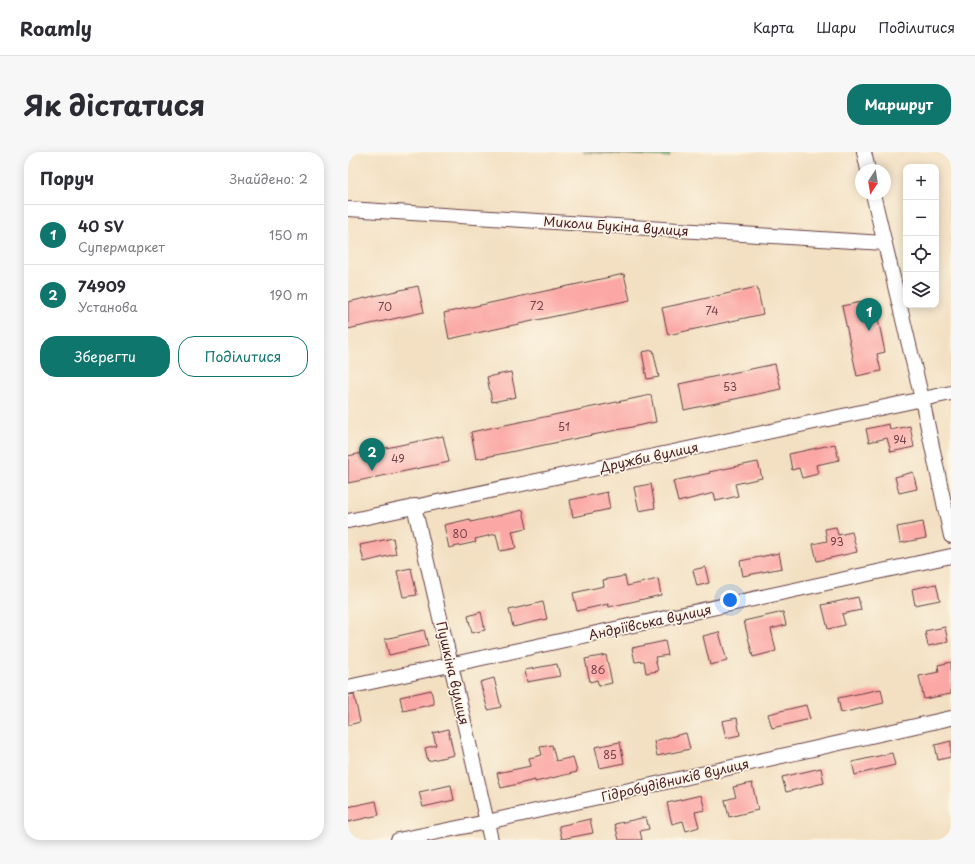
<!DOCTYPE html>
<html lang="uk">
<meta charset="utf-8">
<style>
body{margin:0;font-family:"Playpen Sans",sans-serif;background:#f7f7f7;color:#2b2b33}
.controls{position:absolute;right:12px;top:12px;display:grid;overflow:hidden;border-radius:8px;box-shadow:0 2px 10px #0003}
.controls button{width:36px;height:36px;display:grid;place-items:center;padding:0;border:0;border-bottom:1px solid #e1e1e2;background:#fff;color:#2b2b33;font:20px sans-serif}
.compass{position:absolute;left:507px;top:12px;width:36px;height:36px;border-radius:50%;background:#fff;box-shadow:0 2px 10px #0003;rotate:192deg}
.you{position:absolute;left:382px;top:448px;width:14px;height:14px;margin:-10px;border:3px solid #fff;border-radius:50%;background:#1a73e8;box-shadow:0 0 0 6px #1a73e833}
.badge{display:grid;place-items:center;width:26px;height:26px;border-radius:50%;background:#0f766e;color:#fff;font-size:13px;font-weight:700}
.pin{position:absolute;translate:-50% -33px;filter:drop-shadow(0 1px 2px #0008)}
.pin::after{content:'';position:absolute;top:21px;width:14px;height:12px;background:inherit;clip-path:polygon(0 0,100% 0,50% 100%)}
.list{margin:0;padding:0;list-style:none}
h2{display:flex;justify-content:space-between;align-items:center;height:52px;margin:0;padding:0 16px;font-size:17px}
h2 small{font-size:13px;font-weight:400;color:#7c7c81}
.list li{display:grid;grid-template-columns:26px 1fr auto;gap:12px;align-items:center;box-sizing:border-box;height:60px;padding:0 16px;border-top:1px solid #e1e1e2}
.list b{display:block;font-size:15px;white-space:nowrap}
.list p{margin:0;font-size:13px;white-space:nowrap;color:#7c7c81}
.list em{font-size:13px;font-style:normal;color:#7c7c81}
.actions{display:flex;gap:8px;padding:12px 16px}
.actions a{flex:1;padding:9px 0;border:1px solid #0f766e;border-radius:16px;text-align:center;font-size:14px;color:#0f766e}
.actions .main{background:#0f766e;color:#fff}
.icon{flex:none;width:22px;height:22px;fill:none;stroke:currentColor;stroke-width:2;stroke-linecap:round;stroke-linejoin:round}
.map{position:relative;flex:none;width:603px;height:688px;overflow:hidden;border-radius:16px}
header{display:flex;align-items:center;gap:24px;box-sizing:border-box;height:56px;padding:0 20px;background:#fff;border-bottom:1px solid #e1e1e2}
header strong{font-size:19px}
nav{display:flex;gap:22px;margin-inline-start:auto;font-size:14px}
.intro{display:flex;align-items:center;justify-content:space-between;box-sizing:border-box;height:96px;padding:0 24px}
h1{margin:0;font-size:28px}
.button{padding:10px 18px;border-radius:16px;background:#0f766e;color:#fff;font-size:14px;font-weight:700}
main{display:flex;gap:24px;padding:0 24px}
aside{flex:1;background:#fff;border-radius:16px;box-shadow:0 2px 10px #0003}
.map>svg:first-child{display:block}
.forest{fill:#64b681;stroke:#576a56}
.building{fill:#fba7a5}
.lines{fill:none;stroke-linecap:round;stroke-linejoin:round}
.minor-casing{stroke:#633c42;stroke-width:16}
.minor{stroke:#fff;stroke-width:14}
.labels{text-anchor:middle;stroke-width:3.5;stroke-linejoin:round;paint-order:stroke}
.number-label{font-size:11px;fill:#76414a}
.street-label{font-size:13px;fill:#4a1f2b;stroke:#fcf5e5}
</style>
<header>
<strong>Roamly</strong>
<nav><a>Карта</a><a>Шари</a><a>Поділитися</a></nav>
</header>
<div class="intro"><h1>Як дістатися</h1><a class="button">Маршрут</a></div>
<main>
<aside>
<h2>Поруч<small>Знайдено: 2</small></h2>
<ul class="list">
<li><span class="badge">1</span><div><b>40 SV</b><p>Супермаркет</p></div><em>150 m</em></li>
<li><span class="badge">2</span><div><b>74909</b><p>Установа</p></div><em>190 m</em></li>
</ul>
<div class="actions"><a class="main">Зберегти</a><a>Поділитися</a></div>
</aside>
<div class="map">
<svg width="603" height="688" viewBox="0 0 603 688">
<rect width="100%" height="100%" fill="#fcf5e5"/>
<filter id="ink" filterUnits="userSpaceOnUse"><feTurbulence type="fractalNoise" baseFrequency=".025" numOctaves="2"/><feDisplacementMap in="SourceGraphic" scale="8" xChannelSelector="R" yChannelSelector="G"/><feConvolveMatrix kernelMatrix="1 2 1 2 8 2 1 2 1" color-interpolation-filters="sRGB"/></filter>
<filter id="wash" filterUnits="userSpaceOnUse"><feTurbulence type="fractalNoise" baseFrequency=".012" numOctaves="4" result="noise"/><feDisplacementMap in="SourceGraphic" scale="16" xChannelSelector="R" yChannelSelector="G"/><feGaussianBlur stdDeviation="0.9" result="paint"/><feColorMatrix in="noise" values="0 0 0 0 0 0 0 0 0 0 0 0 0 0 0 0 0 1.4 0 .05"/><feComposite in="paint" operator="in"/></filter>
<g filter="url(#wash)">
<rect width="100%" height="100%" fill="#f3e0c2"/>
<polygon class="forest" points="235,0 321,0 322,5"/>
<g id="blocks">
<g class="building">
<polygon points="276,122 282,148 101,187 96,161"/>
<polygon points="70,134 76,160 0,177 0,150"/>
<polygon points="409,135 415,162 320,183 314,156"/>
<polygon points="518,149 522,169 530,167 537,200 529,202 533,219 509,224 494,154"/>
<polygon points="305,198 311,225 299,227 294,200"/>
<polygon points="427,212 433,237 336,258 331,232"/>
<polygon points="163,220 168,245 144,250 139,225"/>
<polygon points="303,243 308,270 128,307 123,280"/>
<polygon points="541,272 542,278 562,274 566,295 543,300 539,286 521,290 518,277"/>
<polygon points="95,284 101,310 0,331 0,304"/>
<polygon points="487,292 491,308 468,313 470,322 454,326 451,316 444,318 441,302"/>
<polygon points="410,310 414,326 387,332 390,344 368,349 366,341 330,350 325,329 362,321 361,320"/>
<polygon points="565,320 569,337 551,341 547,325"/>
<polygon points="303,332 307,356 291,359 286,335"/>
<polygon points="259,340 262,357 225,365 222,348"/>
<polygon points="175,358 179,376 164,379 168,396 152,399 148,382 127,387 128,390 101,396 96,373 122,367 123,370"/>
<polygon points="575,370 578,386 552,391 549,375"/>
<polygon points="488,375 490,383 504,380 509,400 469,409 465,392 479,389 477,377"/>
<polygon points="45,386 48,402 16,410 12,393"/>
<polygon points="431,401 434,416 395,424 392,409"/>
<polygon points="357,415 361,431 349,434 345,418"/>
<polygon points="63,416 69,443 55,445 49,419"/>
<polygon points="277,424 279,434 310,427 313,443 261,455 260,452 229,459 225,441 256,434 255,428"/>
<polygon points="588,432 592,448 567,453 564,437"/>
<polygon points="510,445 513,458 494,462 497,473 480,477 474,453"/>
<polygon points="195,450 199,467 165,475 161,458"/>
<polygon points="133,460 137,478 124,481 120,464"/>
<polygon points="435,460 438,473 423,477 428,499 405,505 396,469"/>
<polygon points="597,475 600,490 580,494 577,479"/>
<polygon points="76,478 80,494 41,503 37,487"/>
<polygon points="371,480 379,509 362,513 355,484"/>
<polygon points="317,489 320,503 307,505 310,519 298,521 296,509 287,510 284,496"/>
<polygon points="258,503 264,531 251,534 249,528 242,530 237,507"/>
<polygon points="603,510 603,542 576,547 571,524 591,520 590,513"/>
<polygon points="209,512 212,524 179,530 177,518"/>
<polygon points="146,526 153,555 140,558 132,530"/>
<polygon points="533,537 536,551 493,561 490,546"/>
<polygon points="83,538 86,552 55,559 52,545"/>
<polygon points="6,542 12,570 0,573 0,543"/>
<polygon points="458,553 462,567 424,576 420,562"/>
<polygon points="389,566 392,583 378,586 374,569"/>
<polygon points="100,577 106,603 80,609 77,596 88,593 85,581"/>
<polygon points="338,581 342,597 309,604 306,589"/>
<polygon points="603,589 603,605 590,608 587,593"/>
<polygon points="272,590 276,611 252,616 247,595"/>
<polygon points="204,593 208,609 225,605 229,620 187,630 187,628 153,636 149,621 183,614 181,606 194,603 192,595"/>
<polygon points="544,601 547,613 507,623 504,610"/>
<polygon points="473,616 476,631 438,640 434,625"/>
<polygon points="404,631 410,658 381,665 377,648 388,645 385,635"/>
<polygon points="103,633 106,648 75,655 71,640"/>
<polygon points="353,643 357,658 347,660 351,675 338,679 335,669 324,672 319,651"/>
<polygon points="28,649 31,663 0,670 0,655"/>
<polygon points="298,665 301,677 292,679 294,688 271,688 267,672"/>
<polygon points="242,667 245,681 214,687 211,674"/>
</g>
</g>
</g>
<g filter="url(#ink)">
<use href="#blocks" fill-opacity="0" stroke="#633c42" stroke-width="1"/>
<g class="lines">
<defs>
<g id="minor">
<polyline points="516,0 520,18"/>
<polyline points="525,42 574,247 603,384"/>
<polyline points="0,57 536,91"/>
<polyline points="66,354 103,513 143,688"/>
<polyline points="0,369 603,241"/>
<polyline points="0,535 603,404"/>
<polyline points="50,688 139,670 603,566"/>
</g>
</defs>
<use href="#minor" class="minor-casing"/>
<use href="#minor" class="minor"/>
</g>
</g>
<g class="labels">
<g class="number-label">
<text x="189" y="158">72</text>
<text x="37" y="159">70</text>
<text x="364" y="163">74</text>
<text x="382" y="239">53</text>
<text x="216" y="279">51</text>
<text x="552" y="292">94</text>
<text x="50" y="311">49</text>
<text x="112" y="386">80</text>
<text x="489" y="394">93</text>
<text x="250" y="522">86</text>
<text x="262" y="607">85</text>
</g>
<g class="street-label">
<text transform="translate(268 74) rotate(4)" y="5">Миколи Букіна вулиця</text>
<text transform="translate(301 305) rotate(-12)" y="5">Дружби вулиця</text>
<text transform="translate(302 470) rotate(-12)" y="5">Андріївська вулиця</text>
<text transform="translate(105 521) rotate(77)" y="5">Пушкіна вулиця</text>
<text transform="translate(327 628) rotate(-13)" y="5">Гідробудівників вулиця</text>
</g>
</g>
</svg>
<div class="controls">
<button>+</button>
<button>−</button>
<button><svg class="icon" aria-label="locate" viewBox="0 0 24 24"><circle cx="12" cy="12" r="6"/><path d="M12 2v4M12 18v4M2 12h4M18 12h4"/></svg></button>
<button><svg class="icon" aria-label="layers" viewBox="0 0 24 24"><path d="M12 4l9 5-9 5-9-5zM3 14l9 5 9-5"/></svg></button>
</div>
<svg class="compass" viewBox="-18 -18 36 36"><path d="M0-13l5 13h-10z" fill="#e53935"/><path d="M0 13l5-13h-10z" fill="#7c7c81"/></svg>
<div class="you"></div>
<div class="pin badge" style="left:521px;top:179px">1</div>
<div class="pin badge" style="left:24px;top:319px">2</div>
</div>
</main>
